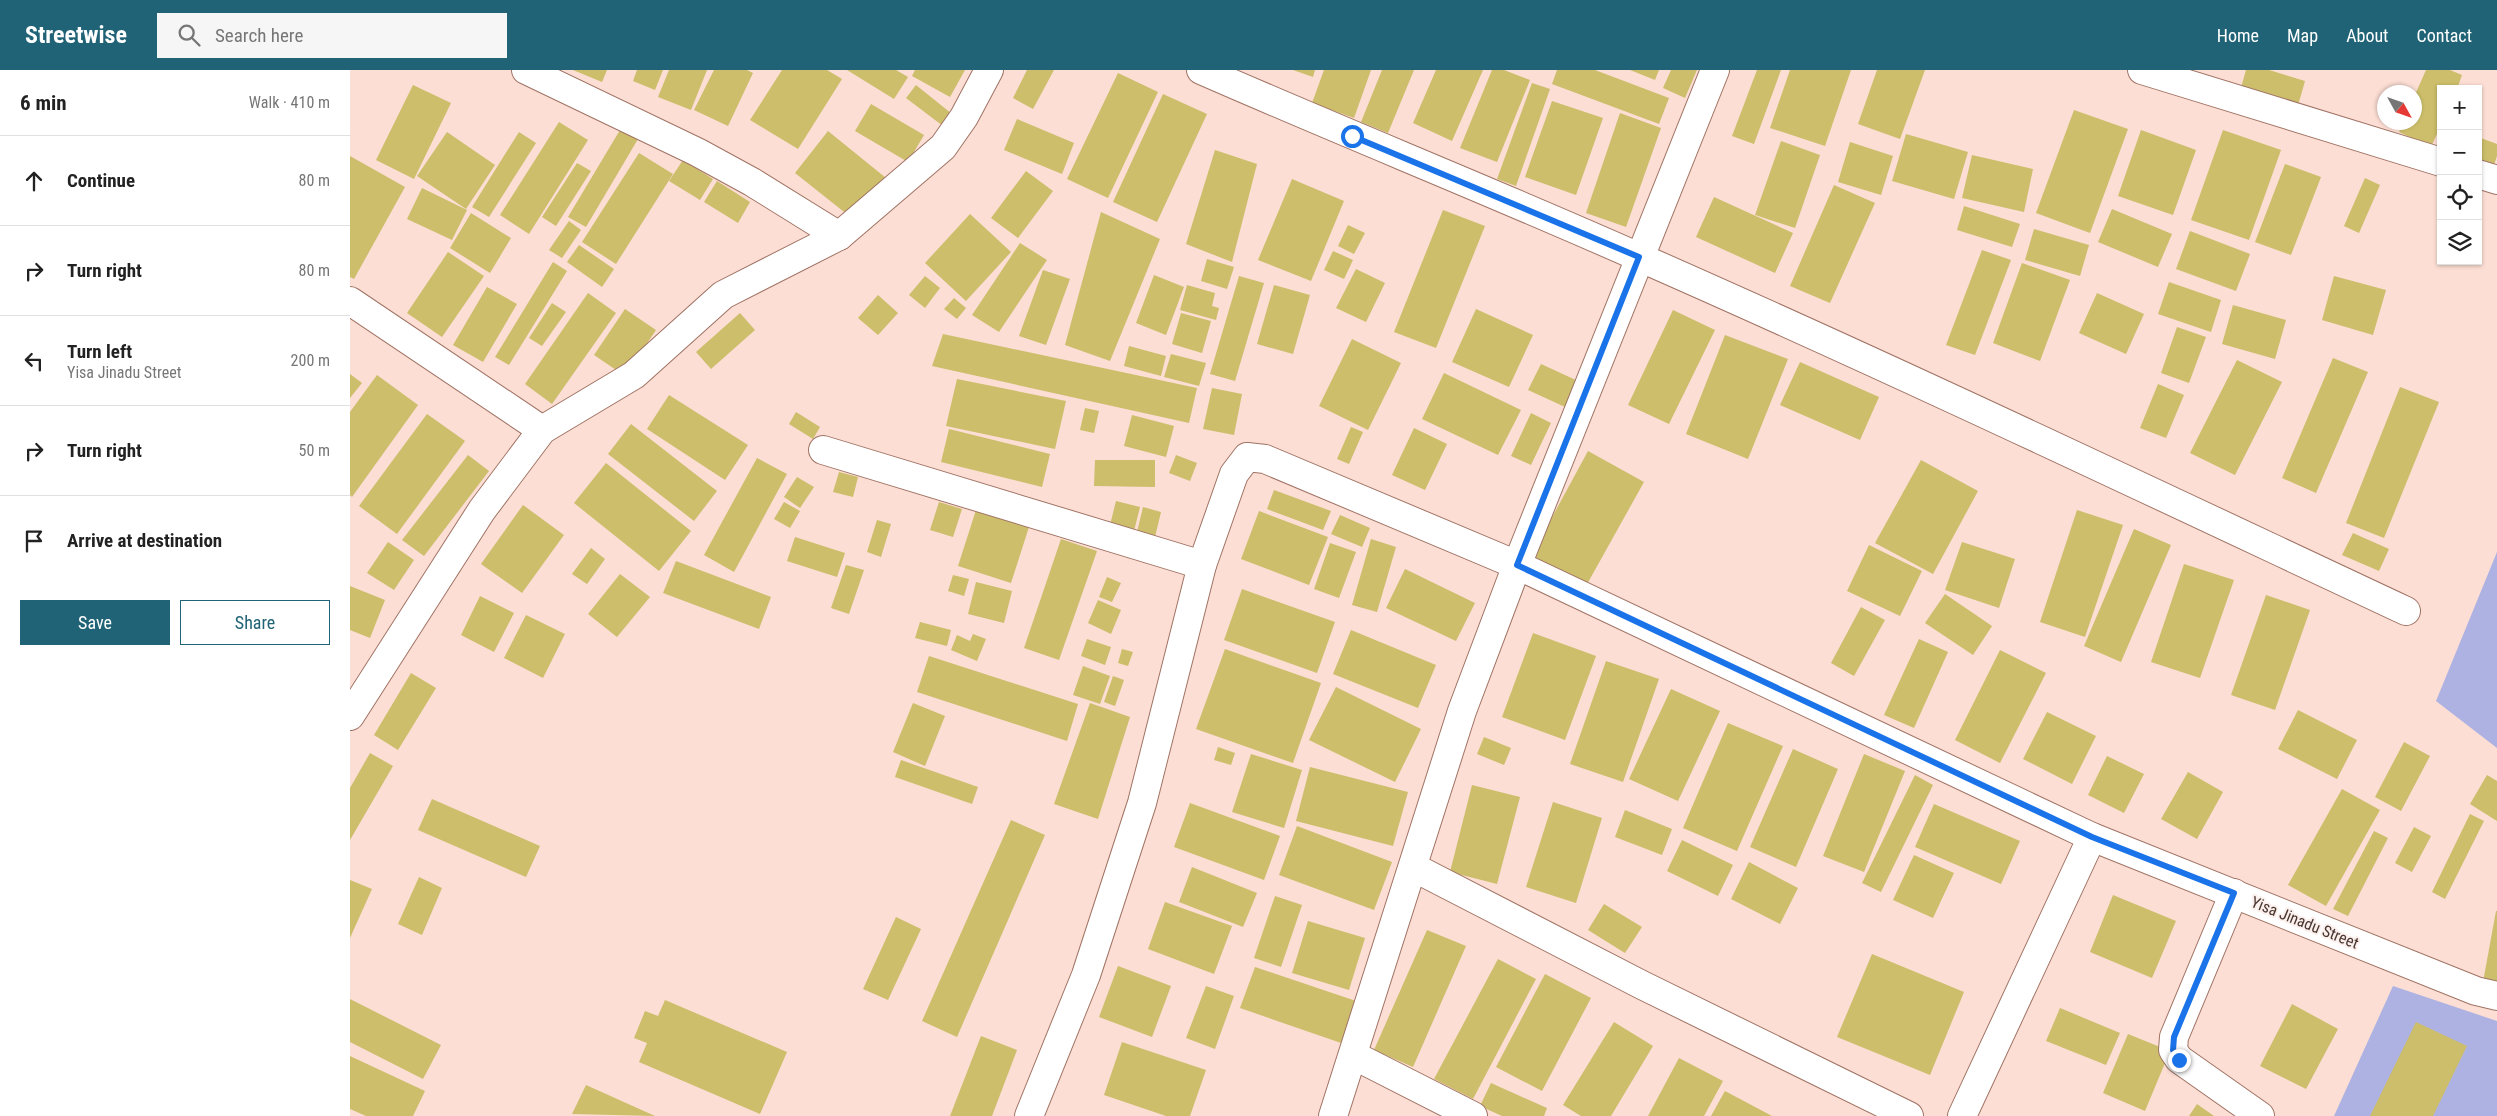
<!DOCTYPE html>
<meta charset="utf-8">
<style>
body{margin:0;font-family:"Roboto Condensed",sans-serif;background:#f6f6f6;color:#222}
.controls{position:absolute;right:15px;top:15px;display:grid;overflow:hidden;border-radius:0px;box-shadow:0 1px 4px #0004}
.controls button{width:45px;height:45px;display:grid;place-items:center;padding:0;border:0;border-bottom:1px solid #e0e0e0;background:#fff;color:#222;font:25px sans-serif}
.compass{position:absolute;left:2027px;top:15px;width:45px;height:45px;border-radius:50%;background:#fff;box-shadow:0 1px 4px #0004;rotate:130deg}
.stop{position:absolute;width:15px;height:15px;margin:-11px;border:4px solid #1a73e8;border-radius:50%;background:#fff}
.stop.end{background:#1a73e8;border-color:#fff;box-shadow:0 1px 5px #0008}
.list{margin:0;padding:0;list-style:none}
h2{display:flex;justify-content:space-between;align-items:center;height:65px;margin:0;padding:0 20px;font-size:21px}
h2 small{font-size:16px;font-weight:400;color:#767676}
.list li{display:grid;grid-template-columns:32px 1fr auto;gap:15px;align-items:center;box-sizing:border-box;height:90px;padding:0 20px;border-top:1px solid #e0e0e0}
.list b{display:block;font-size:19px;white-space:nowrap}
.list p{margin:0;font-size:16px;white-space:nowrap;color:#767676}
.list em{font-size:16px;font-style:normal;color:#767676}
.actions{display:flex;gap:10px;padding:15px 20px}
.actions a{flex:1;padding:11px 0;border:1px solid #206376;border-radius:0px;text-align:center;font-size:18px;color:#206376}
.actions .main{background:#206376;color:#fff}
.icon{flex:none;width:28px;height:28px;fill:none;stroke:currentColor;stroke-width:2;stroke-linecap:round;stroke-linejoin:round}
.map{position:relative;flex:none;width:2147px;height:1046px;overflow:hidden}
header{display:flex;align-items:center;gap:30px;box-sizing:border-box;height:70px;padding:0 25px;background:#206376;color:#fff}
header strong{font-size:24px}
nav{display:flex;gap:28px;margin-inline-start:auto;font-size:18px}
.search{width:350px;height:45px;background:#f6f6f6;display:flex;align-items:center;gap:12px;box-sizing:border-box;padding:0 18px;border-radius:0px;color:#767676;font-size:19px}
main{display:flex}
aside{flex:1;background:#fff}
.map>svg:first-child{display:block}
.green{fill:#adb2e2}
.building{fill:#ccbe6a}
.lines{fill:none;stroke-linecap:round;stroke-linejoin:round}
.minor-casing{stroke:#a07364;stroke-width:30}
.minor{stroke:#fff;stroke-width:28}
.route{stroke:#1a73e8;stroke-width:6}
.labels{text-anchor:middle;stroke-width:4;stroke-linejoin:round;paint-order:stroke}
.street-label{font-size:16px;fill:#4a362f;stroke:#fbf0ed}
</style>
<header>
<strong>Streetwise</strong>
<div class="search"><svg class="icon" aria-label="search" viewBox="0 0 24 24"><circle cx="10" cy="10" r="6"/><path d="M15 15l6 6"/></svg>Search here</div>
<nav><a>Home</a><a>Map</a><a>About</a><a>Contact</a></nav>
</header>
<main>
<aside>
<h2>6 min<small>Walk · 410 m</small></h2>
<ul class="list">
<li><svg class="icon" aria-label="ahead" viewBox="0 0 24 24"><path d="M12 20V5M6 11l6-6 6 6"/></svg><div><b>Continue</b></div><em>80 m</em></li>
<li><svg class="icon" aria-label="right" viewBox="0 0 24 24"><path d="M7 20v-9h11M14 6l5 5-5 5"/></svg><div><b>Turn right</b></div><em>80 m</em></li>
<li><svg class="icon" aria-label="left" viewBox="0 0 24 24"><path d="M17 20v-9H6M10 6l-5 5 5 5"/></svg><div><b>Turn left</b><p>Yisa Jinadu Street</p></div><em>200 m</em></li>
<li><svg class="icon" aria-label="right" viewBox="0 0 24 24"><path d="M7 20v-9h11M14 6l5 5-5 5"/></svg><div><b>Turn right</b></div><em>50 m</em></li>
<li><svg class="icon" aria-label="arrive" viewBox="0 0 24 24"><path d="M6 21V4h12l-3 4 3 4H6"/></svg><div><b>Arrive at destination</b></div></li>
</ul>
<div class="actions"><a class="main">Save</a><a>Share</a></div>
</aside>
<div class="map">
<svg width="2147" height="1046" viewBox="0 0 2147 1046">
<rect width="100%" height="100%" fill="#fcded4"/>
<g class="green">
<polygon points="2147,482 2147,678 2086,631"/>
<polygon points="2043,916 2147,951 2147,1046 1984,1046"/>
</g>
<g class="building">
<polygon points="223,0 257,0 252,12"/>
<polygon points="287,0 313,0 305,20 283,11"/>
<polygon points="319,0 357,0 341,40 308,27"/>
<polygon points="364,0 397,0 403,3 378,56 344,40"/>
<polygon points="432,0 477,0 492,9 448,79 400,50"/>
<polygon points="497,0 546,0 558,7 544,29"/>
<polygon points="565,0 615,0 600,27 562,6"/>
<polygon points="677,0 704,0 683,39 663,28"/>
<polygon points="943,0 965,0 963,7"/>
<polygon points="974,0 1021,0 1004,48 962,33"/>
<polygon points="1032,0 1064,0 1038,63 1011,52"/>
<polygon points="1086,0 1133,0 1102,71 1063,53"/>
<polygon points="1142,0 1154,0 1180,10 1147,92 1110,78"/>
<polygon points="1207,0 1245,0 1319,28 1309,54 1202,14"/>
<polygon points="1280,0 1309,0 1305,10"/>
<polygon points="1321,0 1347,0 1335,28 1313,18"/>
<polygon points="1407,0 1431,0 1404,74 1382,66"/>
<polygon points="1440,0 1501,0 1475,76 1420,58"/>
<polygon points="1527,0 1575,0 1550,69 1508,54"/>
<polygon points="1896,0 1919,0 1955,11 1947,39 1890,21"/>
<polygon points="2076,0 2100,0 2112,5 2107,19 2091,19 2091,55 2081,77 2049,62 2053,52 2064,52 2064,27"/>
<polygon points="768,3 808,22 758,128 717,109"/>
<polygon points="1182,13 1200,19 1166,116 1147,109"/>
<polygon points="63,15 101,33 64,109 26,90"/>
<polygon points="566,15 602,44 593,56 556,28"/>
<polygon points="813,24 857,44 807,152 763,132"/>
<polygon points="1202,31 1253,48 1226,125 1175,107"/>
<polygon points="521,34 574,65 558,92 505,61"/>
<polygon points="1724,40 1778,59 1740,163 1686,143"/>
<polygon points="1270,43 1311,58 1276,157 1236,143"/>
<polygon points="667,49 724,73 712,104 654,80"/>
<polygon points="209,52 238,70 179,164 150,145"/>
<polygon points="270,60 288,69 236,157 218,147"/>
<polygon points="1791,60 1846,80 1823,145 1768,126"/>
<polygon points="1873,60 1931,80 1899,170 1841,150"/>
<polygon points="478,61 536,108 503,149 445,103"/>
<polygon points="97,62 145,95 116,139 67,106"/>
<polygon points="169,62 186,73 139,147 122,137"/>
<polygon points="1556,64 1618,82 1604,129 1542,111"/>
<polygon points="2128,67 2147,74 2147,86 2143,98 2128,93"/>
<polygon points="1431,71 1470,85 1445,158 1405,145"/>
<polygon points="1500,72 1543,86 1531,125 1488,112"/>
<polygon points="865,80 907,94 882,192 836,174"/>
<polygon points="289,83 323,104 266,194 232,172"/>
<polygon points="1622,85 1683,99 1674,142 1612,128"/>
<polygon points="0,86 55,117 4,209 0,207"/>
<polygon points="333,90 363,109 350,130 319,111"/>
<polygon points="227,93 241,101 206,156 192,147"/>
<polygon points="1935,94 1971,107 1941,185 1905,172"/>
<polygon points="676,101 703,121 668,168 641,148"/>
<polygon points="2015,108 2030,115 2009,163 1994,156"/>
<polygon points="942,109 994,131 961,211 908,190"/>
<polygon points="367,111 400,132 388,153 354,132"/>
<polygon points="1484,115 1525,133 1480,233 1440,216"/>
<polygon points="72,118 117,140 102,170 57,149"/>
<polygon points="1364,127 1443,163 1425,203 1346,167"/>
<polygon points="1614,136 1670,154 1662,177 1607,160"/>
<polygon points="1762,139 1822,164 1808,197 1748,172"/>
<polygon points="1093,140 1135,156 1086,278 1044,262"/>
<polygon points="751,142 810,169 760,291 715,275"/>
<polygon points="121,143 161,168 140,203 100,178"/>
<polygon points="620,144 661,182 616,231 575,193"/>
<polygon points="219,151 231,160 212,188 199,180"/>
<polygon points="998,155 1015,163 1004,184 988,176"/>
<polygon points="1684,159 1739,175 1730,206 1675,190"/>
<polygon points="1840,161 1900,184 1886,221 1826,199"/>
<polygon points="670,173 697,190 649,262 622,245"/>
<polygon points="229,175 264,199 252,217 217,192"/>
<polygon points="1632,180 1661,190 1625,285 1596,275"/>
<polygon points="983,181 1003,190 994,209 974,200"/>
<polygon points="98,182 134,206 92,267 57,243"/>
<polygon points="857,189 884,197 877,219 851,211"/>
<polygon points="203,192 217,201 159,295 145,287"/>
<polygon points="1672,193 1720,210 1690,291 1643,273"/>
<polygon points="1006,199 1035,213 1016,252 986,238"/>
<polygon points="693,200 720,209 696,275 669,266"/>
<polygon points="804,205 834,217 816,265 786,253"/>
<polygon points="575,206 590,218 575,238 559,225"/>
<polygon points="889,206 914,213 885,311 860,304"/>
<polygon points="1984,206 2036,220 2023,265 1972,250"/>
<polygon points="1819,212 1871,230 1861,262 1808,244"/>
<polygon points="837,215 865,223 862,236 869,238 866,250 830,240"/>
<polygon points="924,215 960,225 943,284 907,274"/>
<polygon points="137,217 167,234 133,292 103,275"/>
<polygon points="238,223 266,243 202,334 175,314"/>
<polygon points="1747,223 1794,244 1776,284 1729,263"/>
<polygon points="528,225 548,243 528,265 508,248"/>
<polygon points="604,228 616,238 607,249 594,239"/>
<polygon points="202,233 216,242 192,276 179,268"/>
<polygon points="1883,235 1936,250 1925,289 1872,274"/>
<polygon points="275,239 306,260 275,306 244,285"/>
<polygon points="1126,239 1183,265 1159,317 1102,292"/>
<polygon points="1323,240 1365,260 1319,354 1278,335"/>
<polygon points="390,243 405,260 361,299 346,282"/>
<polygon points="831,243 861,251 852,283 822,274"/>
<polygon points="1827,257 1856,267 1839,313 1811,303"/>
<polygon points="593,264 847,318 839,353 582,296"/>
<polygon points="1375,265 1438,289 1398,389 1336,364"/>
<polygon points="1002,269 1051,293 1018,360 969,336"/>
<polygon points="779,276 816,286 811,306 774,296"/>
<polygon points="821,284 856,293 849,316 814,307"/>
<polygon points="1983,288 2018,302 1966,423 1932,408"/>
<polygon points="1887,290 1932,312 1885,405 1840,383"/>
<polygon points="1450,292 1529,327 1510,370 1430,335"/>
<polygon points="1191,294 1228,311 1215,337 1178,320"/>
<polygon points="1094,303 1171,340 1148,385 1072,349"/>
<polygon points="0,304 12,313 0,328"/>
<polygon points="27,305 68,335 2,427 0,425 0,342"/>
<polygon points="607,309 716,331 705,379 596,356"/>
<polygon points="1808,314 1834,325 1816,368 1790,358"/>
<polygon points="2050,317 2089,332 2034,468 1996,453"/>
<polygon points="862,318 892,324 884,365 853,359"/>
<polygon points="319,325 398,375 375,410 297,359"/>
<polygon points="735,338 749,341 744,363 730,360"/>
<polygon points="446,342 470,357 463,369 439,354"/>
<polygon points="1181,343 1201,353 1181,395 1161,386"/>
<polygon points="77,344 115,371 47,464 9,436"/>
<polygon points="782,345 824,356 816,387 774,376"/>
<polygon points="281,354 367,421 344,451 258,384"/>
<polygon points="1001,357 1013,362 999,394 987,389"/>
<polygon points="1064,358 1097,374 1075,420 1042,405"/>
<polygon points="599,359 700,384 692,417 591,392"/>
<polygon points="1238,381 1294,412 1236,516 1181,486"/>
<polygon points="118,385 139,401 74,486 52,470"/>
<polygon points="826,385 847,393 840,411 819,403"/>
<polygon points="407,388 437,404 384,502 354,485"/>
<polygon points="745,390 805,390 805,417 744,416"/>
<polygon points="1571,390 1628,421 1583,504 1525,473"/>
<polygon points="256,393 341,461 309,501 224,433"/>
<polygon points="489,402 508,407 503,427 483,422"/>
<polygon points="447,407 464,417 450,438 434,427"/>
<polygon points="924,420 981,441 973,460 917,439"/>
<polygon points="766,431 790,437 784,461 760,455"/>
<polygon points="434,432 450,441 440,458 424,449"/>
<polygon points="589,432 612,439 603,467 580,460"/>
<polygon points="173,435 214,465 172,523 131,494"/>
<polygon points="793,437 811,442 805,467 787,462"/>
<polygon points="626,440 679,457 661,513 608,496"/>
<polygon points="1727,440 1773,455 1735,567 1690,552"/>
<polygon points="909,441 978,467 959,515 891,489"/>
<polygon points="990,445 1020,458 1012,477 981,464"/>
<polygon points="527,450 541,454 531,487 517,482"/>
<polygon points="1784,459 1821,475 1771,592 1734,576"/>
<polygon points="2003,463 2039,479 2029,501 1992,485"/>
<polygon points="445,467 495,483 487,507 437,491"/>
<polygon points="711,469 747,481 709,590 674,578"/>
<polygon points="1021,469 1046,477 1027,542 1002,535"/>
<polygon points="38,472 64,490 44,520 17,503"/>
<polygon points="1612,472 1665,489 1649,538 1595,520"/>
<polygon points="980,473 1006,482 989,528 964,519"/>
<polygon points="1519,475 1572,501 1550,546 1497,521"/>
<polygon points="241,478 255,489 237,514 222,504"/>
<polygon points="326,491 421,527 409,559 313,523"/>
<polygon points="1834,494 1884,510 1850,608 1801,592"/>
<polygon points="496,495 514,500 499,544 481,538"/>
<polygon points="1055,499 1125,533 1106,571 1036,538"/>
<polygon points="270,504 300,527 267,567 238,544"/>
<polygon points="603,505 619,509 614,526 598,521"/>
<polygon points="757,507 771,513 762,532 749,527"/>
<polygon points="626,512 662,521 654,553 618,544"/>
<polygon points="0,516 35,530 20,568 0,560"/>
<polygon points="892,519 985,552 967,603 874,570"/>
<polygon points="1595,524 1642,556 1623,585 1575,553"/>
<polygon points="1916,525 1960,540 1925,640 1881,625"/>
<polygon points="130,526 164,543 144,582 111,565"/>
<polygon points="748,530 771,540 761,564 738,553"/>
<polygon points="1511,537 1535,550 1504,606 1481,593"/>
<polygon points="176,545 215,564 193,608 154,588"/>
<polygon points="570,552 601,560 597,576 565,568"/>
<polygon points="1001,560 1086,595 1068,638 983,604"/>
<polygon points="1183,563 1246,586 1215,670 1152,647"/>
<polygon points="623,564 636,569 627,591 601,580 607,565 620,571"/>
<polygon points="737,569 761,577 755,595 731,586"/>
<polygon points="1569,569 1598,582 1564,658 1534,645"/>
<polygon points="772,579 783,582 778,596 768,593"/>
<polygon points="875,579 971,613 943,693 846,659"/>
<polygon points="1650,580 1696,603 1650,693 1605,670"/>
<polygon points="579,586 728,634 717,671 567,622"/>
<polygon points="1256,591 1309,609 1273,712 1220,694"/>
<polygon points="733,596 760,606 750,634 723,625"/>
<polygon points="61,603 86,618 48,680 24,665"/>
<polygon points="763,606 774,610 765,636 754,632"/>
<polygon points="986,617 1071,659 1045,712 959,670"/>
<polygon points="1321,619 1370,641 1328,731 1279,709"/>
<polygon points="563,633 595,646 575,696 543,682"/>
<polygon points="740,633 780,647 748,749 704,734"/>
<polygon points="1948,640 2007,670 1987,709 1928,679"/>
<polygon points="1697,642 1746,666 1722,714 1673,689"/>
<polygon points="1378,653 1433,676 1387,781 1333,758"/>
<polygon points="1134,667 1161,678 1154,695 1127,684"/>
<polygon points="2054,672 2080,686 2051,741 2025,727"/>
<polygon points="868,677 885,683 881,695 864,690"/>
<polygon points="1443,679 1488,699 1446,797 1400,777"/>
<polygon points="20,683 43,696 0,770 0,718"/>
<polygon points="901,684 952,700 934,758 882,742"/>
<polygon points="1514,684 1555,701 1514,802 1473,786"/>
<polygon points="1757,686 1794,704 1774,743 1738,725"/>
<polygon points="551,690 628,717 622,734 545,707"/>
<polygon points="960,697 1058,722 1043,776 946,751"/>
<polygon points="1838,702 1873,722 1847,769 1811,749"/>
<polygon points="1565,705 1583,715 1531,822 1512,813"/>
<polygon points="2137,705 2147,711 2147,751 2120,734"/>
<polygon points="1122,715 1170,727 1147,814 1100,802"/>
<polygon points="1992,719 2030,740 1976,836 1938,815"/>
<polygon points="82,729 190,776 176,807 68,760"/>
<polygon points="1203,732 1252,748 1226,833 1176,817"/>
<polygon points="840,733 930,766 914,810 824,777"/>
<polygon points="1584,734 1670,771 1651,814 1565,777"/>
<polygon points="1275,740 1322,759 1312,785 1265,767"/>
<polygon points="2120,744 2134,751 2095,829 2082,822"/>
<polygon points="661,750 695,765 607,967 572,951"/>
<polygon points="947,756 1042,792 1024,840 929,805"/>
<polygon points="2064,757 2081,766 2062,802 2045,793"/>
<polygon points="2024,761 2038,768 1998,846 1983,839"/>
<polygon points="1332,770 1383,795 1368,826 1317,801"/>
<polygon points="1564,785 1604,803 1583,848 1543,830"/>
<polygon points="1399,792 1448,818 1430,854 1381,829"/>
<polygon points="842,797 907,823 893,857 829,832"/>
<polygon points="69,807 92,818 72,865 48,854"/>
<polygon points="0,810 22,819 0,868"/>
<polygon points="1763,825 1826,851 1802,908 1740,882"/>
<polygon points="925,826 952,835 931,897 904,888"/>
<polygon points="815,832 882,856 864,904 798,879"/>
<polygon points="1254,834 1292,857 1275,883 1238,860"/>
<polygon points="2146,841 2147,841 2147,914 2133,912"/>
<polygon points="546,847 571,859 538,930 513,919"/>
<polygon points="958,851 1015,868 999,920 942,903"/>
<polygon points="1077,860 1116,876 1063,997 1024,980"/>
<polygon points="1522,884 1614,922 1580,1005 1487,967"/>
<polygon points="1148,889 1186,909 1123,1029 1084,1009"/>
<polygon points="768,896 821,916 802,967 749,947"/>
<polygon points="905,897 1009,932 994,974 890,938"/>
<polygon points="1195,904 1241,928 1192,1021 1146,997"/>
<polygon points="856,916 884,926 865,979 836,968"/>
<polygon points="0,929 91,975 73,1009 0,972"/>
<polygon points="315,930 437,982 410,1044 289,992 297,973 284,968 295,941 308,946"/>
<polygon points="1942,934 1988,959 1956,1019 1910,996"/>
<polygon points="1710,938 1770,963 1756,995 1696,971"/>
<polygon points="1264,952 1303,976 1261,1046 1231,1046 1213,1035"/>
<polygon points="2066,952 2117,976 2083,1046 2020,1046"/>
<polygon points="1778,964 1820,981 1795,1041 1753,1023"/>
<polygon points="631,966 667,980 642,1046 600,1046"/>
<polygon points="772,972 856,1000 840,1046 816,1046 754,1025"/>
<polygon points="0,986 75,1021 63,1046 16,1046 0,1039"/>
<polygon points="1329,988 1373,1011 1354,1046 1298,1046"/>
<polygon points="1141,1013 1197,1038 1194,1046 1152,1046 1130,1036"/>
<polygon points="236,1015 305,1046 222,1044"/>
<polygon points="1375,1021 1422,1046 1361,1046"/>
<polygon points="1847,1034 1864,1046 1839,1046"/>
</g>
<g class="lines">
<defs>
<g id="minor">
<polyline points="176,0 347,82 402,112 489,166"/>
<path d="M 851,0 C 997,64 1145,123 1291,188 C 1548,301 1802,422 2056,541"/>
<polyline points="1792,0 2091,92"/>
<polyline points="2128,104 2147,110"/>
<polyline points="0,231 192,360"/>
<polyline points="473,380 852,495"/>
<polyline points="0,646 132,440 192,360 284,305 373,225 489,166 593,77 614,47 639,0"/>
<polyline points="1063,797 1292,915 1559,1046"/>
<polyline points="1884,823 1824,967 1823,980 1829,989 1910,1046"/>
<polyline points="1003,985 1123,1046"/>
<polyline points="679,1046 736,905 792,733 852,495 884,404 897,387 915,389 1167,495 1742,767 2126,921 2147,926"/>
<polyline points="983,1046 1112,641 1167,495 1365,0"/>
<polyline points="1612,1046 1742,767"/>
</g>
</defs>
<use href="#minor" class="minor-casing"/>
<use href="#minor" class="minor"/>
</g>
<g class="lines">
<polyline class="route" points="1002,66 1289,187 1167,495 1742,767 1884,823 1824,967 1823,980 1829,990"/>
</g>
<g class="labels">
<g class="street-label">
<text transform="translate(1955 852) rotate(22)" y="6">Yisa Jinadu Street</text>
</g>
</g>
</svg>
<div class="controls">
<button>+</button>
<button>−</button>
<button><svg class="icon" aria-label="locate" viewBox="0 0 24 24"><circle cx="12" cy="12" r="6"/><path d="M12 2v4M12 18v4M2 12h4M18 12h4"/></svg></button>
<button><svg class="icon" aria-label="layers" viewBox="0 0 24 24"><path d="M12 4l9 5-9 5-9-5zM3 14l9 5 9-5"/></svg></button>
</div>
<svg class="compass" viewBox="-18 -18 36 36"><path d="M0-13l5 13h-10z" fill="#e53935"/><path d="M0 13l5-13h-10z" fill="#767676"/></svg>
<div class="stop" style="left:1002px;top:66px"></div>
<div class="stop end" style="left:1829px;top:990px"></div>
</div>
</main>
